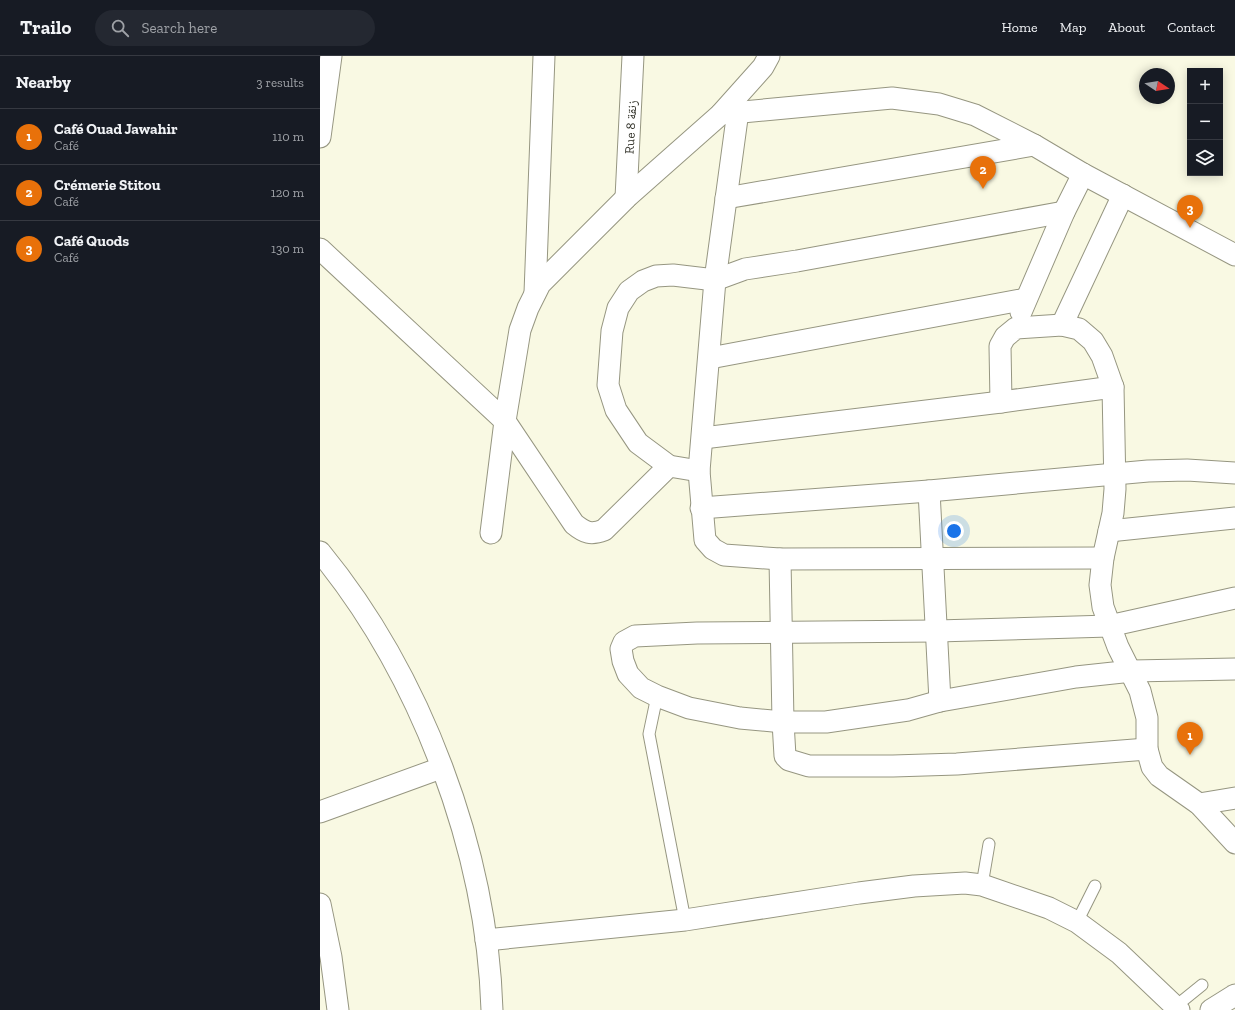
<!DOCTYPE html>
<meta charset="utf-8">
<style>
body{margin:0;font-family:"Zilla Slab","Noto Naskh Arabic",serif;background:#242831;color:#f1f3f6}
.controls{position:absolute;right:12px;top:12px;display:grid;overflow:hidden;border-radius:0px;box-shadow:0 2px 10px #0003}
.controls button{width:36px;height:36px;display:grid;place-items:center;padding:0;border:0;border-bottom:1px solid #363941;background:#171b24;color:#f1f3f6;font:20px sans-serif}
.compass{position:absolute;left:819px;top:12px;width:36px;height:36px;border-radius:50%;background:#171b24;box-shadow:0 2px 10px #0003;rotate:102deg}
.you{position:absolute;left:634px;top:475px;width:14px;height:14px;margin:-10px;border:3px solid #fff;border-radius:50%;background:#1a73e8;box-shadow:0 0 0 6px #1a73e833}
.badge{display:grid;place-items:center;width:26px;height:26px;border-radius:50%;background:#1a73e8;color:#fff;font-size:13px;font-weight:700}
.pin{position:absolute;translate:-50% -33px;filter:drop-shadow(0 1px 2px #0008)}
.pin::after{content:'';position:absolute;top:21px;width:14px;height:12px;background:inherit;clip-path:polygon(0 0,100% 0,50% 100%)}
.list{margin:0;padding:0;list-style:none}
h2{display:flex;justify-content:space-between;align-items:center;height:52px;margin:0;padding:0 16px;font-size:17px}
h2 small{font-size:13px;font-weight:400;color:#9ea1a6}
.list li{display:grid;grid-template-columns:26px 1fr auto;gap:12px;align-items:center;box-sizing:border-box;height:56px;padding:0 16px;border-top:1px solid #363941}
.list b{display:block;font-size:15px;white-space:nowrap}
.list p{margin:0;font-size:13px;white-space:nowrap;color:#9ea1a6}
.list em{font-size:13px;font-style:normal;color:#9ea1a6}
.icon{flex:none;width:22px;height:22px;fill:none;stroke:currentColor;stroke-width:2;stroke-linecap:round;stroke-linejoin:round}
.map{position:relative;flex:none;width:915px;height:954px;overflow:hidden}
header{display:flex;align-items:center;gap:24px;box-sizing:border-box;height:56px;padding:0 20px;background:#171b24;border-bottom:1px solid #363941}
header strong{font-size:19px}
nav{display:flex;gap:22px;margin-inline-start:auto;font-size:14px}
.search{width:280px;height:36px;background:#242831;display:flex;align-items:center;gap:10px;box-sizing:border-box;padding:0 14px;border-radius:22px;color:#9ea1a6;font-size:15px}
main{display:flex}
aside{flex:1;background:#171b24}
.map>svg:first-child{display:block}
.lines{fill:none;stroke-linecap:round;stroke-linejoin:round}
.service-casing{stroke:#969681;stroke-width:13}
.minor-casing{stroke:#969681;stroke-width:23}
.service{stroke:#fff;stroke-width:11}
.minor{stroke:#fff;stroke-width:21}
.labels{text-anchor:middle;stroke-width:3;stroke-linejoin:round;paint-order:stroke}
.street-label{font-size:13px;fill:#35352c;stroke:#fff}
</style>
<header>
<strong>Trailo</strong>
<div class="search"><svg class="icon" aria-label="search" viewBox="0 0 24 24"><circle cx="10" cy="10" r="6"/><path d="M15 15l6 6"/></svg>Search here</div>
<nav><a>Home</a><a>Map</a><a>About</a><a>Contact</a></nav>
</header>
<main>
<aside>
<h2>Nearby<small>3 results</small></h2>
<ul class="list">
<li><span class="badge" style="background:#e8710a">1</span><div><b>Café Ouad Jawahir</b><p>Café</p></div><em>110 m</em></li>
<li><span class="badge" style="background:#e8710a">2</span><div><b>Crémerie Stitou</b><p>Café</p></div><em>120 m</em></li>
<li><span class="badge" style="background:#e8710a">3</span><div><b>Café Quods</b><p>Café</p></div><em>130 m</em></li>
</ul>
</aside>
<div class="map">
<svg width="915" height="954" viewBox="0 0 915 954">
<rect width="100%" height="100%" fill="#f9f9e3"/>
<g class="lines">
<defs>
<g id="service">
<polyline points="337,640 329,678 365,864"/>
<polyline points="662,829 669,788"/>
<polyline points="757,866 775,830"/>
<polyline points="856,950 882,929"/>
</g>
<g id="minor">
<polyline points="418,55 395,224 379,415 385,484 393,493 404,499 460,503 783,502"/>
<polyline points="401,58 443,11 449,0"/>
<polyline points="0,81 11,0"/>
<polyline points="306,142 313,0"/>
<polyline points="406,142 714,89"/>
<path d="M 0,193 L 185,365 L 254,468 C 265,477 271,479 284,474 L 349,410"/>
<polyline points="215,237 224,0"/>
<polyline points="701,256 744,156 763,118"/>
<polyline points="742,269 803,139"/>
<polyline points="390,302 706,243"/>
<polyline points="681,346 680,290 685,281 696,272 742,269 759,273 773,285 782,300 793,331 795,433 793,457 783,502 780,529 783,551 798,591 820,635 827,662 827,693 832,711 839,720 879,748 915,787"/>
<polyline points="383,382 681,346 793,331"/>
<polyline points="379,415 349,410 318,387 296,354 288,329 292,275 298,252 309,235 323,225 336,220 353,219 395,224 425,213 477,205 744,156"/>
<polyline points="609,435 620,645"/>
<polyline points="381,452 609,435 828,415 867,414 915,417"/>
<polyline points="789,475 915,462"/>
<polyline points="171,477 185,365 200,274 208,252 220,228 306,142 401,58 572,42 619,48 655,59 714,89 763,118 915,199"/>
<path d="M 0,496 C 101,619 167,794 172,954"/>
<polyline points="460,503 463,666 465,700 469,704 489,710 573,710 637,708 827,693"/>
<polyline points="915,542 789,570 617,575 377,577 315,580 304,586 301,593 303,605 308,618 321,632 337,640 369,652 420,662 463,666 506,666 588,654 620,645 756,621 812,615 915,613"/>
<polyline points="879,748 915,742"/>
<polyline points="0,756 121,712"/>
<polyline points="0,848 11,901 18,954"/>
<polyline points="166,884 365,864 539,837 594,830 645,827 662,829 729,852 757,866 799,897 859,954"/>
<polyline points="891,954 915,939"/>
</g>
</defs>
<use href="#service" class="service-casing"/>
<use href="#minor" class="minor-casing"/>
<use href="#service" class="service"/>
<use href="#minor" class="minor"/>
</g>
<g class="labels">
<g class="street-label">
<text transform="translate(310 71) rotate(-87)" y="5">Rue 8 زنقة</text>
</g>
</g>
</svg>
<div class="controls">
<button>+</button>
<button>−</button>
<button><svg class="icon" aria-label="layers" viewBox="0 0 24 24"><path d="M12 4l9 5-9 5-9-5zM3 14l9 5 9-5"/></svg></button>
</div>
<svg class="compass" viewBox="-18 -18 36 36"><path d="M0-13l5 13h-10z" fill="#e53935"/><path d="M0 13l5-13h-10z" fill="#9ea1a6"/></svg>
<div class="you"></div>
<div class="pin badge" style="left:870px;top:699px;background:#e8710a">1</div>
<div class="pin badge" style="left:663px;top:133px;background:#e8710a">2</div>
<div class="pin badge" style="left:870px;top:172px;background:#e8710a">3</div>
</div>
</main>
